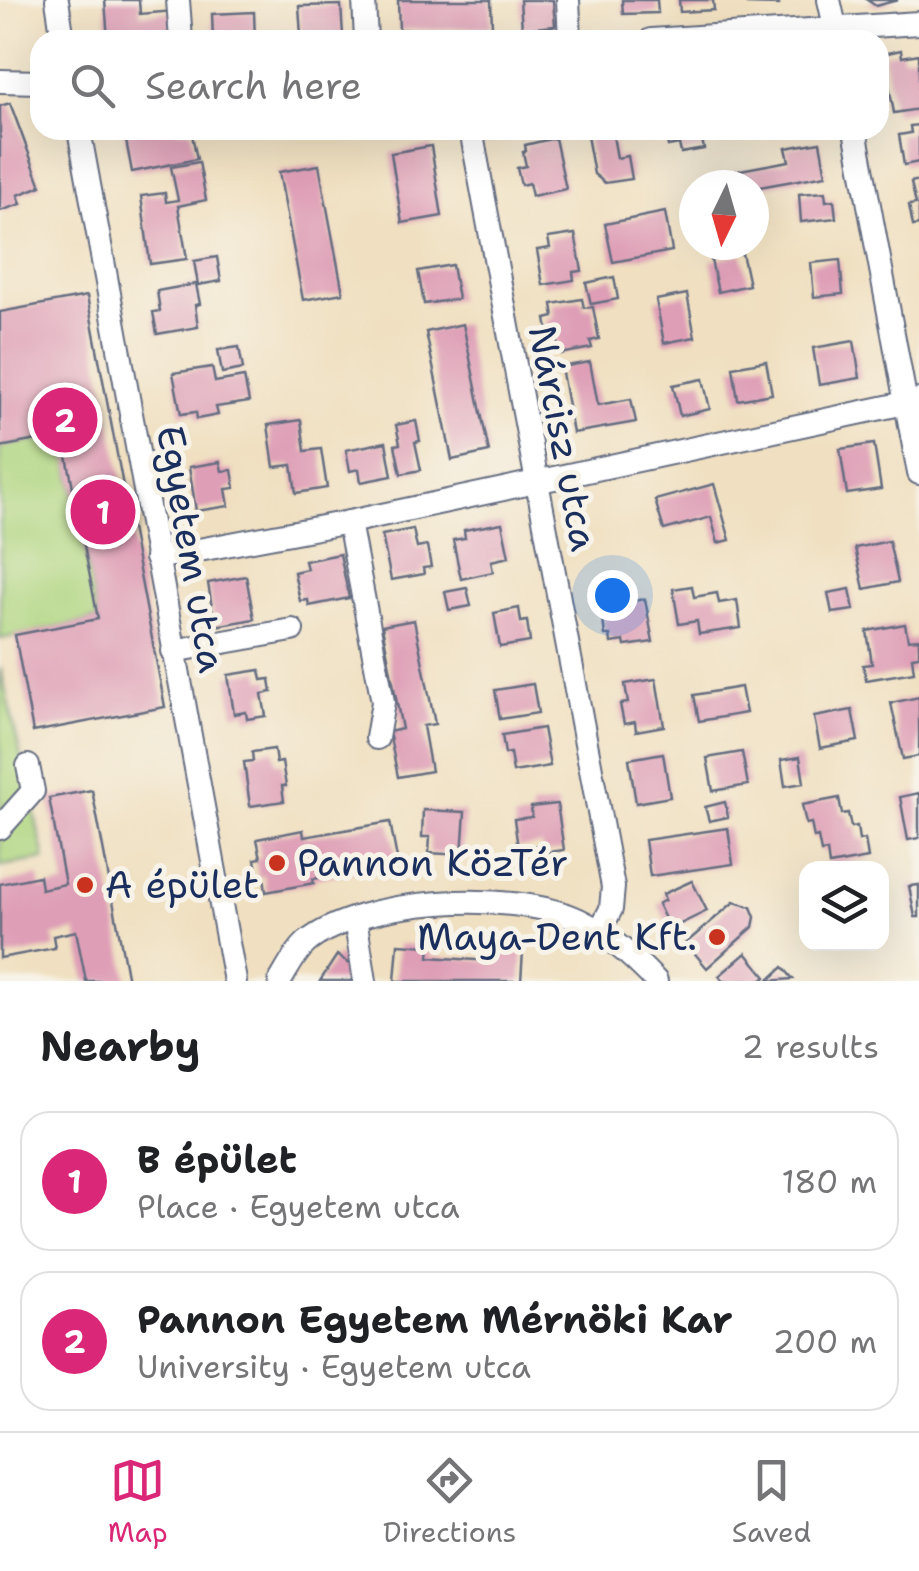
<!DOCTYPE html>
<meta charset="utf-8">
<style>
body{margin:0;font-family:"Shantell Sans",sans-serif;background:#f2f2f2;color:#202124}
.controls{position:absolute;right:30px;bottom:30px;display:grid;overflow:hidden;border-radius:20px;box-shadow:0 10px 40px #0002}
.controls button{width:90px;height:90px;display:grid;place-items:center;padding:0;border:0;border-bottom:2px solid #e0e0e0;background:#fff;color:#202124;font:50px sans-serif}
.compass{position:absolute;left:679px;top:170px;width:90px;height:90px;border-radius:50%;background:#fff;box-shadow:0 10px 40px #0002;rotate:185deg}
.you{position:absolute;left:612px;top:595px;width:35px;height:35px;margin:-25px;border:8px solid #fff;border-radius:50%;background:#1a73e8;box-shadow:0 0 0 15px #1a73e833}
.badge{display:grid;place-items:center;width:65px;height:65px;border-radius:50%;background:#db2777;color:#fff;font-size:32px;font-weight:700}
.pin{position:absolute;translate:-50% -50%;border:5px solid #fff;box-shadow:0 2px 10px #0006}
.list{margin:0;padding:0;list-style:none}
h2{display:flex;justify-content:space-between;align-items:center;height:130px;margin:0;padding:0 40px;font-size:42px}
h2 small{font-size:32px;font-weight:400;color:#757577}
.list li{display:grid;grid-template-columns:65px 1fr auto;gap:30px;align-items:center;box-sizing:border-box;height:140px;margin:0 20px 20px;padding:0 20px;border:2px solid #e0e0e0;border-radius:30px}
.list b{display:block;font-size:38px;white-space:nowrap}
.list p{margin:0;font-size:32px;white-space:nowrap;color:#757577}
.list em{font-size:32px;font-style:normal;color:#757577}
.icon{flex:none;width:55px;height:55px;fill:none;stroke:currentColor;stroke-width:2;stroke-linecap:round;stroke-linejoin:round}
.map{position:relative;flex:none;width:919px;height:981px;overflow:hidden}
.search{position:absolute;background:#fff;box-shadow:0 10px 40px #0002;left:30px;right:30px;top:30px;height:110px;display:flex;align-items:center;gap:25px;box-sizing:border-box;padding:0 35px;border-radius:30px;color:#757577;font-size:38px}
.sheet{height:450px;background:#fff}
nav{display:flex;justify-content:space-around;align-items:center;box-sizing:border-box;height:140px;border-top:2px solid #e0e0e0;background:#fff;font-size:28px;color:#757577}
nav a{display:grid;justify-items:center;gap:5px}
nav .on{color:#db2777}
.map>svg:first-child{display:block}
.green{fill:#aed57f;stroke:#64826e;stroke-width:2.5}
.building{fill:#de9eb6}
.lines{fill:none;stroke-linecap:round;stroke-linejoin:round}
.minor-casing{stroke:#666d81;stroke-width:26}
.minor{stroke:#fff;stroke-width:22}
.poi-dot{fill:#c8321e;stroke:#f7f3e8;stroke-width:4}
.labels{text-anchor:middle;stroke-width:10;stroke-linejoin:round;paint-order:stroke}
.street-label{font-size:38px;fill:#1b2f5e;stroke:#f7f3e8}
.poi-label{font-size:38px;fill:#1b2f5e;stroke:#f7f3e8;text-anchor:start}
</style>
<div class="map">
<svg width="919" height="981" viewBox="0 0 919 981">
<rect width="100%" height="100%" fill="#f7f3e8"/>
<filter id="ink" filterUnits="userSpaceOnUse"><feTurbulence type="fractalNoise" baseFrequency=".01" numOctaves="2"/><feDisplacementMap in="SourceGraphic" scale="20" xChannelSelector="R" yChannelSelector="G"/><feConvolveMatrix kernelMatrix="1 2 1 2 8 2 1 2 1" color-interpolation-filters="sRGB"/></filter>
<filter id="wash" filterUnits="userSpaceOnUse"><feTurbulence type="fractalNoise" baseFrequency=".0048" numOctaves="4" result="noise"/><feDisplacementMap in="SourceGraphic" scale="40" xChannelSelector="R" yChannelSelector="G"/><feGaussianBlur stdDeviation="2.25" result="paint"/><feColorMatrix in="noise" values="0 0 0 0 0 0 0 0 0 0 0 0 0 0 0 0 0 1.4 0 .05"/><feComposite in="paint" operator="in"/></filter>
<g filter="url(#wash)">
<rect width="100%" height="100%" fill="#f0e0c1"/>
<g class="green">
<polygon points="63,435 98,619 0,639 0,447"/>
<polygon points="0,667 45,859 0,866"/>
</g>
<g id="blocks">
<g class="building">
<polygon points="105,0 139,0 140,14 174,11 176,40 108,40"/>
<polygon points="398,0 491,0 492,27 399,30"/>
<polygon points="520,0 553,0 555,26 522,29"/>
<polygon points="622,0 657,0 658,13 623,14"/>
<polygon points="679,0 713,0 714,10 680,12"/>
<polygon points="747,0 779,0 779,5 747,4"/>
<polygon points="867,0 898,0 876,6"/>
<polygon points="341,5 343,35 301,36 299,6"/>
<polygon points="254,12 255,40 213,40 212,14"/>
<polygon points="901,50 902,57 919,54 919,109 894,113 883,54"/>
<polygon points="10,103 41,186 18,195 21,204 0,211 0,106"/>
<polygon points="919,125 919,162 904,165 899,135 911,133 910,126"/>
<polygon points="124,130 191,130 197,159 132,172"/>
<polygon points="406,130 430,130 431,132 407,136"/>
<polygon points="586,130 612,130 617,158 628,156 632,179 605,183 594,174"/>
<polygon points="665,130 700,130 704,149 681,153 679,144 668,146"/>
<polygon points="555,138 566,189 532,196 529,183 521,185 517,168 526,166 523,152 526,151 525,145"/>
<polygon points="820,142 826,175 754,188 754,185 737,185 735,171 789,161 786,148"/>
<polygon points="431,146 442,216 402,223 391,153"/>
<polygon points="199,162 206,200 178,206 187,259 150,264 141,196 165,193 166,202 178,200 171,167"/>
<polygon points="319,165 343,293 303,300 279,172"/>
<polygon points="919,180 919,225 913,226 909,205 916,204 911,182"/>
<polygon points="825,192 826,201 834,200 836,218 801,222 799,194"/>
<polygon points="665,212 672,251 613,262 605,224"/>
<polygon points="575,234 582,271 573,272 574,280 543,285 537,250 550,248 548,238"/>
<polygon points="742,253 749,285 718,292 711,260"/>
<polygon points="217,257 221,281 198,285 194,261"/>
<polygon points="840,260 843,294 814,297 811,263"/>
<polygon points="452,265 458,299 424,304 418,271"/>
<polygon points="614,277 618,299 591,304 586,283"/>
<polygon points="196,284 200,304 195,305 198,327 157,334 153,312 160,311 157,291"/>
<polygon points="687,294 695,337 664,343 656,300"/>
<polygon points="87,296 165,707 33,732 15,635 98,619 63,435 0,447 0,312"/>
<polygon points="582,299 584,308 593,307 599,339 590,341 592,348 560,354 557,340 550,341 546,319 554,317 552,304"/>
<polygon points="463,324 489,452 452,460 426,332"/>
<polygon points="854,341 860,378 819,385 813,348"/>
<polygon points="239,347 243,369 222,373 218,350"/>
<polygon points="766,361 772,394 738,400 733,367"/>
<polygon points="590,362 598,405 631,399 636,422 573,433 561,367"/>
<polygon points="212,367 215,382 244,377 249,402 216,407 218,415 197,419 196,412 181,414 173,373"/>
<polygon points="703,379 710,409 680,416 673,385"/>
<polygon points="301,420 305,451 321,449 327,488 296,493 292,465 274,467 268,425"/>
<polygon points="416,421 420,441 415,442 421,470 401,474 395,445 400,444 396,425"/>
<polygon points="386,442 392,476 361,482 359,469 350,471 346,450"/>
<polygon points="874,444 881,489 847,494 840,449"/>
<polygon points="220,462 222,471 232,470 235,488 226,489 229,506 196,511 189,467"/>
<polygon points="714,484 730,540 718,543 711,517 664,530 655,500"/>
<polygon points="502,523 509,557 491,561 493,572 461,579 453,540 465,538 464,530"/>
<polygon points="413,529 417,548 427,546 431,567 423,568 424,574 391,580 382,535"/>
<polygon points="889,541 898,582 864,589 855,548"/>
<polygon points="340,554 349,598 309,606 308,600 300,601 294,572 307,569 305,561"/>
<polygon points="246,576 254,619 215,626 208,583"/>
<polygon points="692,586 694,597 717,593 719,603 737,600 741,628 699,634 697,621 679,624 673,589"/>
<polygon points="467,588 471,606 449,610 445,592"/>
<polygon points="850,589 854,610 832,613 828,593"/>
<polygon points="645,599 653,642 625,646 624,641 611,643 610,635 605,635 602,613 617,611 616,604"/>
<polygon points="519,608 521,622 527,621 530,642 500,647 494,613"/>
<polygon points="414,620 435,724 423,726 431,771 398,777 389,732 402,729 382,626"/>
<polygon points="905,624 908,640 919,639 919,656 912,657 914,672 866,680 863,665 872,664 867,631"/>
<polygon points="260,670 262,680 270,679 272,692 262,694 266,716 247,719 246,712 234,714 228,675"/>
<polygon points="656,679 664,726 636,731 635,722 624,724 620,704 628,703 625,684"/>
<polygon points="533,684 538,713 500,719 495,690"/>
<polygon points="741,687 746,713 699,721 694,695"/>
<polygon points="919,697 919,756 903,759 891,703"/>
<polygon points="852,710 858,741 820,748 814,717"/>
<polygon points="543,728 550,766 513,772 510,753 505,754 502,735"/>
<polygon points="274,749 276,763 282,762 286,786 282,786 284,801 250,806 244,762 253,761 252,752"/>
<polygon points="742,752 748,785 713,791 707,758"/>
<polygon points="663,753 670,797 636,803 629,759"/>
<polygon points="800,757 804,783 785,786 781,760"/>
<polygon points="92,790 114,906 128,981 86,981 76,931 53,936 55,948 0,958 0,884 39,876 41,889 65,884 49,798"/>
<polygon points="919,793 919,838 908,840 900,797"/>
<polygon points="839,798 842,814 848,813 851,827 857,826 859,840 865,839 868,858 829,865 827,851 821,852 818,837 814,838 811,823 806,824 802,805"/>
<polygon points="725,802 728,817 709,821 705,807"/>
<polygon points="557,804 564,850 542,853 541,845 518,848 514,819 532,817 531,807"/>
<polygon points="423,810 465,812 462,855 429,853 430,837 422,837"/>
<polygon points="390,822 398,864 313,879 314,883 266,892 264,876 258,877 255,859 261,858 257,839 303,830 304,837"/>
<polygon points="728,828 733,864 650,876 645,840"/>
<polygon points="692,881 707,911 670,929 658,904 665,900 663,894"/>
<polygon points="919,885 919,917 915,917 909,886"/>
<polygon points="734,902 751,907 755,917 753,927 707,968 686,943"/>
<polygon points="398,944 430,946 429,957 491,961 492,949 523,951 521,981 395,981"/>
<polygon points="746,953 766,977 761,981 723,981 719,976"/>
<polygon points="337,955 358,970 351,981 320,981"/>
<polygon points="783,967 793,979 768,981"/>
</g>
</g>
</g>
<g filter="url(#ink)">
<use href="#blocks" fill-opacity="0" stroke="#666d81" stroke-width="2.5"/>
<g class="lines">
<defs>
<g id="minor">
<polyline points="57,0 63,40"/>
<polyline points="178,0 181,40"/>
<polyline points="364,0 366,40"/>
<polyline points="568,0 570,40"/>
<polyline points="829,0 838,40"/>
<polyline points="651,40 919,23"/>
<polyline points="0,81 40,82"/>
<polyline points="79,130 235,981"/>
<polyline points="471,130 613,887 611,909 599,932"/>
<polyline points="855,130 919,473"/>
<polyline points="349,522 383,702 377,738"/>
<polyline points="156,558 349,522 919,400"/>
<polyline points="173,651 292,630"/>
<polyline points="0,828 33,791 28,766"/>
<polyline points="355,918 365,981"/>
<path d="M 280,981 C 288,968 295,953 306,943 C 361,897 515,890 579,920 C 608,934 634,958 656,981"/>
</g>
</defs>
<use href="#minor" class="minor-casing"/>
<use href="#minor" class="minor"/>
</g>
</g>
<g class="poi-dot">
<circle cx="277" cy="863" r="10"/>
<circle cx="85" cy="885" r="10"/>
<circle cx="717" cy="937" r="10"/>
</g>
<g class="labels">
<g class="street-label">
<text transform="translate(563 438) rotate(79)" y="13">Nárcisz utca</text>
<text transform="translate(191 549) rotate(80)" y="13">Egyetem utca</text>
</g>
<g class="poi-label">
<text x="297" y="876">Pannon KözTér</text>
<text x="105" y="898">A épület</text>
<text x="697" y="950" text-anchor="end">Maya-Dent Kft.</text>
</g>
</g>
</svg>
<div class="controls">
<button><svg class="icon" aria-label="layers" viewBox="0 0 24 24"><path d="M12 4l9 5-9 5-9-5zM3 14l9 5 9-5"/></svg></button>
</div>
<svg class="compass" viewBox="-18 -18 36 36"><path d="M0-13l5 13h-10z" fill="#e53935"/><path d="M0 13l5-13h-10z" fill="#757577"/></svg>
<div class="you"></div>
<div class="pin badge" style="left:103px;top:512px">1</div>
<div class="pin badge" style="left:65px;top:420px">2</div>
<div class="search"><svg class="icon" aria-label="search" viewBox="0 0 24 24"><circle cx="10" cy="10" r="6"/><path d="M15 15l6 6"/></svg>Search here</div>
</div>
<section class="sheet">
<h2>Nearby<small>2 results</small></h2>
<ul class="list">
<li><span class="badge">1</span><div><b>B épület</b><p>Place · Egyetem utca</p></div><em>180 m</em></li>
<li><span class="badge">2</span><div><b>Pannon Egyetem Mérnöki Kar</b><p>University · Egyetem utca</p></div><em>200 m</em></li>
</ul>
</section>
<nav>
<a class="on"><svg class="icon" aria-label="map" viewBox="0 0 24 24"><path d="M3 6l6-2 6 2 6-2v14l-6 2-6-2-6 2zM9 4v14M15 6v14"/></svg>Map</a>
<a><svg class="icon" aria-label="directions" viewBox="0 0 24 24"><path d="M12 3l9 9-9 9-9-9zM9 14v-3h6M13 9l2 2-2 2"/></svg>Directions</a>
<a><svg class="icon" aria-label="saved" viewBox="0 0 24 24"><path d="M7 4h10v16l-5-4-5 4z"/></svg>Saved</a>
</nav>
